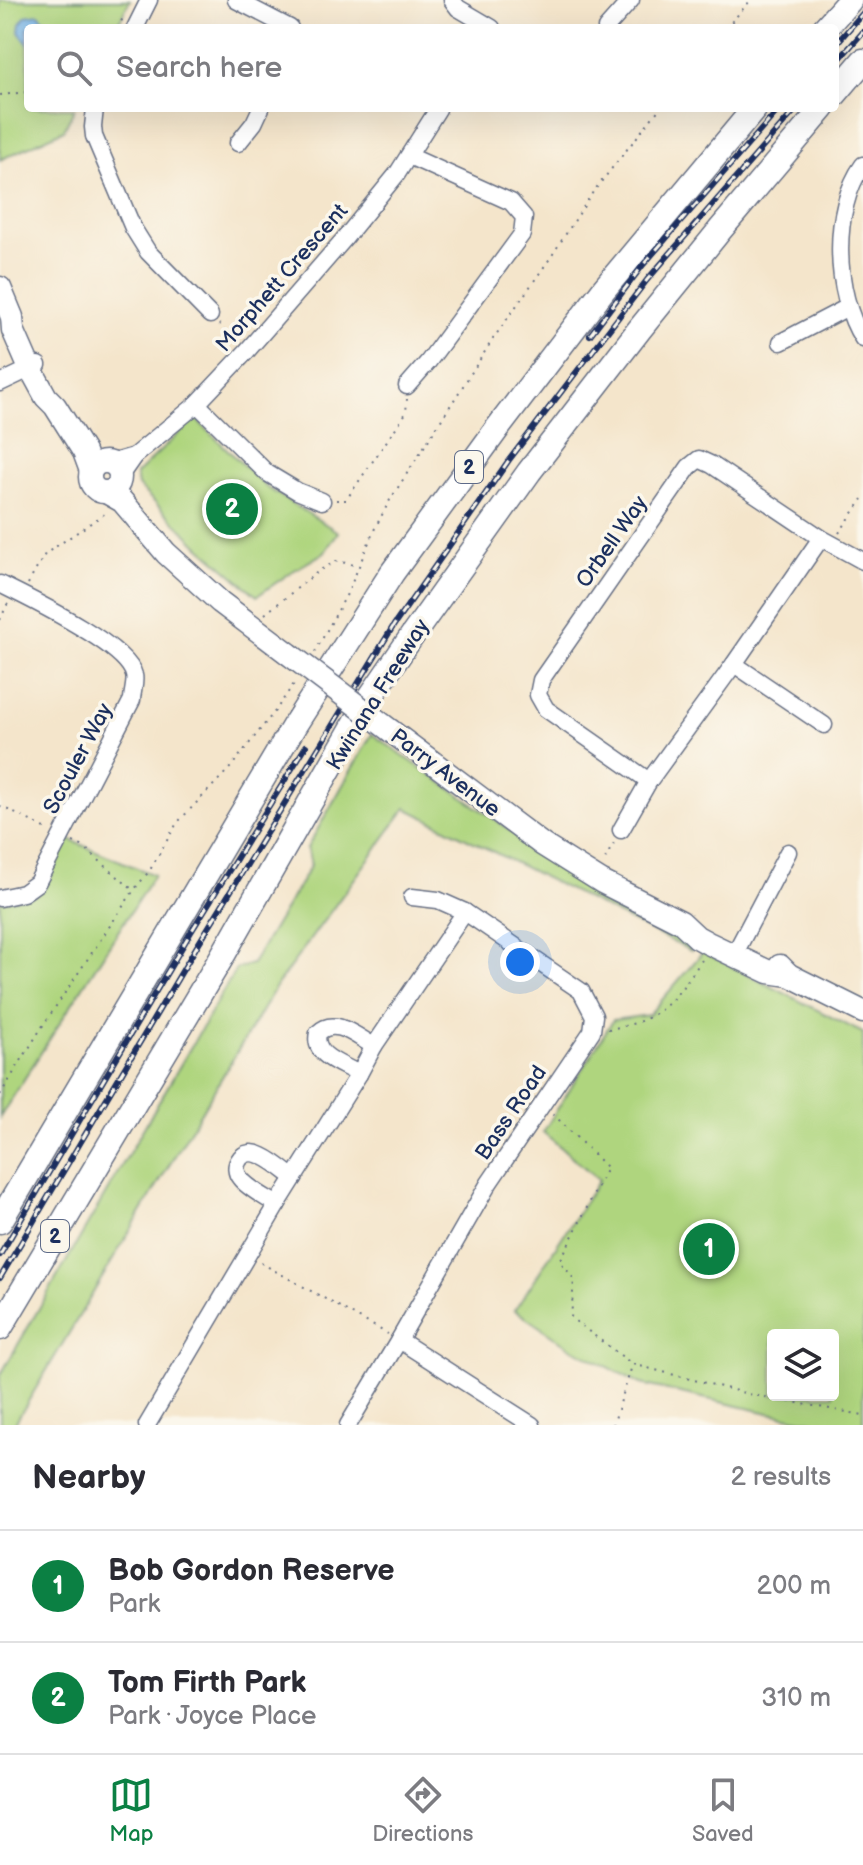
<!DOCTYPE html>
<meta charset="utf-8">
<style>
body{margin:0;font-family:"Balsamiq Sans",sans-serif;background:#f2f2f3;color:#2b2b33}
.controls{position:absolute;right:24px;bottom:24px;display:grid;overflow:hidden;border-radius:8px;box-shadow:0 8px 32px #0002}
.controls button{width:72px;height:72px;display:grid;place-items:center;padding:0;border:0;border-bottom:2px solid #e1e1e2;background:#fff;color:#2b2b33;font:40px sans-serif}
.you{position:absolute;left:520px;top:962px;width:28px;height:28px;margin:-20px;border:6px solid #fff;border-radius:50%;background:#1a73e8;box-shadow:0 0 0 12px #1a73e833}
.badge{display:grid;place-items:center;width:52px;height:52px;border-radius:50%;background:#0b8043;color:#fff;font-size:26px;font-weight:700}
.pin{position:absolute;translate:-50% -50%;border:4px solid #fff;box-shadow:0 2px 8px #0006}
.list{margin:0;padding:0;list-style:none}
h2{display:flex;justify-content:space-between;align-items:center;height:104px;margin:0;padding:0 32px;font-size:34px}
h2 small{font-size:26px;font-weight:400;color:#7c7c81}
.list li{display:grid;grid-template-columns:52px 1fr auto;gap:24px;align-items:center;box-sizing:border-box;height:112px;padding:0 32px;border-top:2px solid #e1e1e2}
.list b{display:block;font-size:30px;white-space:nowrap}
.list p{margin:0;font-size:26px;white-space:nowrap;color:#7c7c81}
.list em{font-size:26px;font-style:normal;color:#7c7c81}
.icon{flex:none;width:44px;height:44px;fill:none;stroke:currentColor;stroke-width:2;stroke-linecap:round;stroke-linejoin:round}
.map{position:relative;flex:none;width:863px;height:1425px;overflow:hidden}
.search{position:absolute;background:#fff;box-shadow:0 8px 32px #0002;left:24px;right:24px;top:24px;height:88px;display:flex;align-items:center;gap:20px;box-sizing:border-box;padding:0 28px;border-radius:8px;color:#7c7c81;font-size:30px}
.sheet{height:328px;background:#fff}
nav{display:flex;justify-content:space-around;align-items:center;box-sizing:border-box;height:112px;border-top:2px solid #e1e1e2;background:#fff;font-size:22px;color:#7c7c81}
nav a{display:grid;justify-items:center;gap:4px}
nav .on{color:#0b8043}
.map>svg:first-child{display:block}
.green{fill:#afd57e;stroke:#65826e;stroke-width:2;fill-rule:evenodd}
.water{fill:#75b4e8;stroke:#4872a3;stroke-width:2}
.lines{fill:none;stroke-linecap:round;stroke-linejoin:round}
.minor-casing{stroke:#676f84;stroke-width:19}
.major-casing{stroke:#676f84;stroke-width:25}
.highway-casing{stroke:#676f84;stroke-width:27}
.path{stroke:#676f84;stroke-width:2;stroke-dasharray:2 6;stroke-linecap:butt}
.minor{stroke:#fff;stroke-width:16}
.major{stroke:#fff;stroke-width:22}
.highway{stroke:#fff;stroke-width:24}
.rail-casing{stroke:#1b2f5e;stroke-width:6}
.rail{stroke:#fbf7ec;stroke-width:3;stroke-dasharray:9;stroke-linecap:butt}
.major-bridge-casing{stroke:#676f84;stroke-width:25;stroke-linecap:butt}
.major-bridge{stroke:#fff;stroke-width:22}
.labels{text-anchor:middle;stroke-width:7;stroke-linejoin:round;paint-order:stroke}
.shield{fill:#fbf7ec;stroke:#5e6b89;stroke-width:2}
.shield-label{font-size:20px;font-weight:bold;fill:#1b2f5e}
.street-label{font-size:22px;fill:#1b2f5e;stroke:#fbf7ec}
</style>
<div class="map">
<svg width="863" height="1425" viewBox="0 0 863 1425">
<rect width="100%" height="100%" fill="#fbf7ec"/>
<filter id="ink" filterUnits="userSpaceOnUse"><feTurbulence type="fractalNoise" baseFrequency=".0125" numOctaves="2"/><feDisplacementMap in="SourceGraphic" scale="16" xChannelSelector="R" yChannelSelector="G"/><feConvolveMatrix kernelMatrix="1 2 1 2 8 2 1 2 1" color-interpolation-filters="sRGB"/></filter>
<filter id="wash" filterUnits="userSpaceOnUse"><feTurbulence type="fractalNoise" baseFrequency=".006" numOctaves="4" result="noise"/><feDisplacementMap in="SourceGraphic" scale="32" xChannelSelector="R" yChannelSelector="G"/><feGaussianBlur stdDeviation="1.8" result="paint"/><feColorMatrix in="noise" values="0 0 0 0 0 0 0 0 0 0 0 0 0 0 0 0 0 1.4 0 .05"/><feComposite in="paint" operator="in"/></filter>
<g filter="url(#wash)">
<rect width="100%" height="100%" fill="#f4e5cb"/>
<g class="green">
<polygon points="0,0 130,0 116,28 28,28 28,108 75,108 64,130 0,160"/>
<polygon points="195,418 266,487 338,532 325,552 293,571 257,596 200,547 138,486 136,474"/>
<polygon points="372,734 582,880 693,944 691,951 406,808 277,985 14,1425 0,1425 0,1376 5,1367 236,969 252,964 311,865 307,848"/>
<polygon points="65,838 154,875 0,1117 0,902 36,895"/>
<path d="M 703,952 L 863,1033 L 863,1425 L 834,1425 L 769,1413 L 641,1384 L 571,1348 L 515,1310 L 599,1180 L 543,1132 L 613,1020 L 649,1015 ZM 773,1335 L 833,1335 L 833,1395 L 773,1395 Z"/>
</g>
<polygon class="water" points="39,14 48,24 48,28 28,28 28,44 19,32 20,24 26,16"/>
</g>
<g filter="url(#ink)">
<g class="lines">
<defs>
<g id="minor">
<polyline points="236,0 290,28"/>
<polyline points="452,0 458,8 492,28"/>
<polyline points="135,28 149,0"/>
<polyline points="606,28 631,0"/>
<polyline points="95,108 93,127 94,136 133,228 148,252 210,315"/>
<polyline points="238,143 254,123 261,108"/>
<path d="M 863,165 C 831,209 834,294 863,339"/>
<polyline points="781,342 848,307"/>
<polyline points="0,383 38,365"/>
<polyline points="407,386 428,362 522,234 524,217 511,202 409,156"/>
<polyline points="197,404 267,473 297,491 322,501"/>
<polyline points="110,463 134,456"/>
<polyline points="120,476 134,456 197,404 246,352 345,238 397,174 438,109 437,108"/>
<path d="M 0,584 C 28,598 127,645 134,675 C 136,682 132,693 132,700 L 37,883 L 23,893 L 0,898"/>
<polyline points="734,664 824,725"/>
<polyline points="649,781 546,709 538,695 541,680 689,467 699,459 712,465 821,538 863,561"/>
<polyline points="621,830 649,781 734,664 821,538"/>
<polyline points="734,955 788,852"/>
<path d="M 359,1074 C 342,1064 312,1056 318,1033 C 335,1016 357,1037 374,1046"/>
<path d="M 277,1205 C 267,1198 247,1188 240,1178 C 236,1173 235,1166 239,1160 C 251,1140 282,1169 294,1178"/>
<polyline points="399,1340 532,1425"/>
<polyline points="147,1425 277,1205 359,1074 374,1046 465,912"/>
<polyline points="348,1425 399,1340 489,1183 592,1031 594,1016 581,991 465,912 438,900 412,897"/>
</g>
<g id="major">
<polyline points="0,288 12,317 13,330 27,362 46,397 55,406 84,452 91,471"/>
<circle cx="105" cy="477" r="15"/>
<polyline points="106,492 122,501 166,553 220,602 289,654"/>
<polyline points="391,731 543,845 602,882 681,922 697,937 708,943 769,972 789,975"/>
<polyline points="780,966 789,975 863,1012"/>
</g>
<g id="highway">
<polyline points="825,28 850,0"/>
<polyline points="835,94 863,61"/>
<polyline points="0,1221 294,726 392,573 497,429 604,289 755,108"/>
<polyline points="0,1328 220,960 371,696 412,636 529,472 639,330 720,230 823,108"/>
</g>
</defs>
<use href="#minor" class="minor-casing"/>
<use href="#major" class="major-casing"/>
<use href="#highway" class="highway-casing"/>
<g class="path">
<polyline points="117,28 125,15"/>
<polyline points="726,28 751,0"/>
<polyline points="0,95 28,92"/>
<polyline points="219,324 236,342"/>
<polyline points="336,500 346,500 406,413 407,399"/>
<polyline points="839,533 863,499"/>
<polyline points="28,584 45,554 107,512"/>
<polyline points="265,614 320,570 337,561 359,566"/>
<polyline points="0,620 8,603"/>
<polyline points="315,652 348,592 375,528 390,500 493,339 551,257 593,192 660,108"/>
<polyline points="0,806 49,830"/>
<polyline points="73,842 84,847 133,890"/>
<polyline points="605,859 614,843"/>
<path d="M 608,1029 C 662,1021 672,1002 702,960"/>
<polyline points="0,1095 42,1027 134,890 150,870 177,823 230,768 275,711 296,681"/>
<polyline points="553,1114 607,1168 560,1261 574,1279 571,1318 632,1364 748,1394 863,1415"/>
<polyline points="261,1263 388,1334"/>
<polyline points="613,1425 632,1366"/>
</g>
<use href="#minor" class="minor"/>
<use href="#major" class="major"/>
<use href="#highway" class="highway"/>
<defs>
<g id="rail">
<polyline points="835,45 863,13"/>
<polyline points="835,64 863,32"/>
<polyline points="590,335 643,265 780,108"/>
<polyline points="0,1255 191,932 306,746"/>
<polyline points="0,1278 197,946 394,625 509,460 647,280 797,108"/>
</g>
</defs>
<use href="#rail" class="rail-casing"/>
<use href="#rail" class="rail"/>
<defs>
<polyline id="major-bridge" points="289,654 391,731"/>
</defs>
<use href="#major-bridge" class="major-bridge-casing"/>
<use href="#major-bridge" class="major-bridge"/>
</g>
</g>
<g class="labels">
<g class="shield">
<rect x="455" y="451" width="28" height="32" rx="6"/>
<rect x="41" y="1220" width="28" height="32" rx="6"/>
</g>
<g class="shield-label">
<text x="469" y="474">2</text>
<text x="55" y="1243">2</text>
</g>
<g class="street-label">
<text transform="translate(281 277) rotate(-49)" y="8">Morphett Crescent</text>
<text transform="translate(611 541) rotate(-55)" y="8">Orbell Way</text>
<text transform="translate(377 694) rotate(-58)" y="8">Kwinana Freeway</text>
<text transform="translate(77 758) rotate(-62)" y="8">Scouler Way</text>
<text transform="translate(446 772) rotate(37)" y="8">Parry Avenue</text>
<text transform="translate(510 1112) rotate(-56)" y="8">Bass Road</text>
</g>
</g>
</svg>
<div class="controls">
<button><svg class="icon" aria-label="layers" viewBox="0 0 24 24"><path d="M12 4l9 5-9 5-9-5zM3 14l9 5 9-5"/></svg></button>
</div>
<div class="you"></div>
<div class="pin badge" style="left:709px;top:1249px">1</div>
<div class="pin badge" style="left:232px;top:509px">2</div>
<div class="search"><svg class="icon" aria-label="search" viewBox="0 0 24 24"><circle cx="10" cy="10" r="6"/><path d="M15 15l6 6"/></svg>Search here</div>
</div>
<section class="sheet">
<h2>Nearby<small>2 results</small></h2>
<ul class="list">
<li><span class="badge">1</span><div><b>Bob Gordon Reserve</b><p>Park</p></div><em>200 m</em></li>
<li><span class="badge">2</span><div><b>Tom Firth Park</b><p>Park · Joyce Place</p></div><em>310 m</em></li>
</ul>
</section>
<nav>
<a class="on"><svg class="icon" aria-label="map" viewBox="0 0 24 24"><path d="M3 6l6-2 6 2 6-2v14l-6 2-6-2-6 2zM9 4v14M15 6v14"/></svg>Map</a>
<a><svg class="icon" aria-label="directions" viewBox="0 0 24 24"><path d="M12 3l9 9-9 9-9-9zM9 14v-3h6M13 9l2 2-2 2"/></svg>Directions</a>
<a><svg class="icon" aria-label="saved" viewBox="0 0 24 24"><path d="M7 4h10v16l-5-4-5 4z"/></svg>Saved</a>
</nav>
